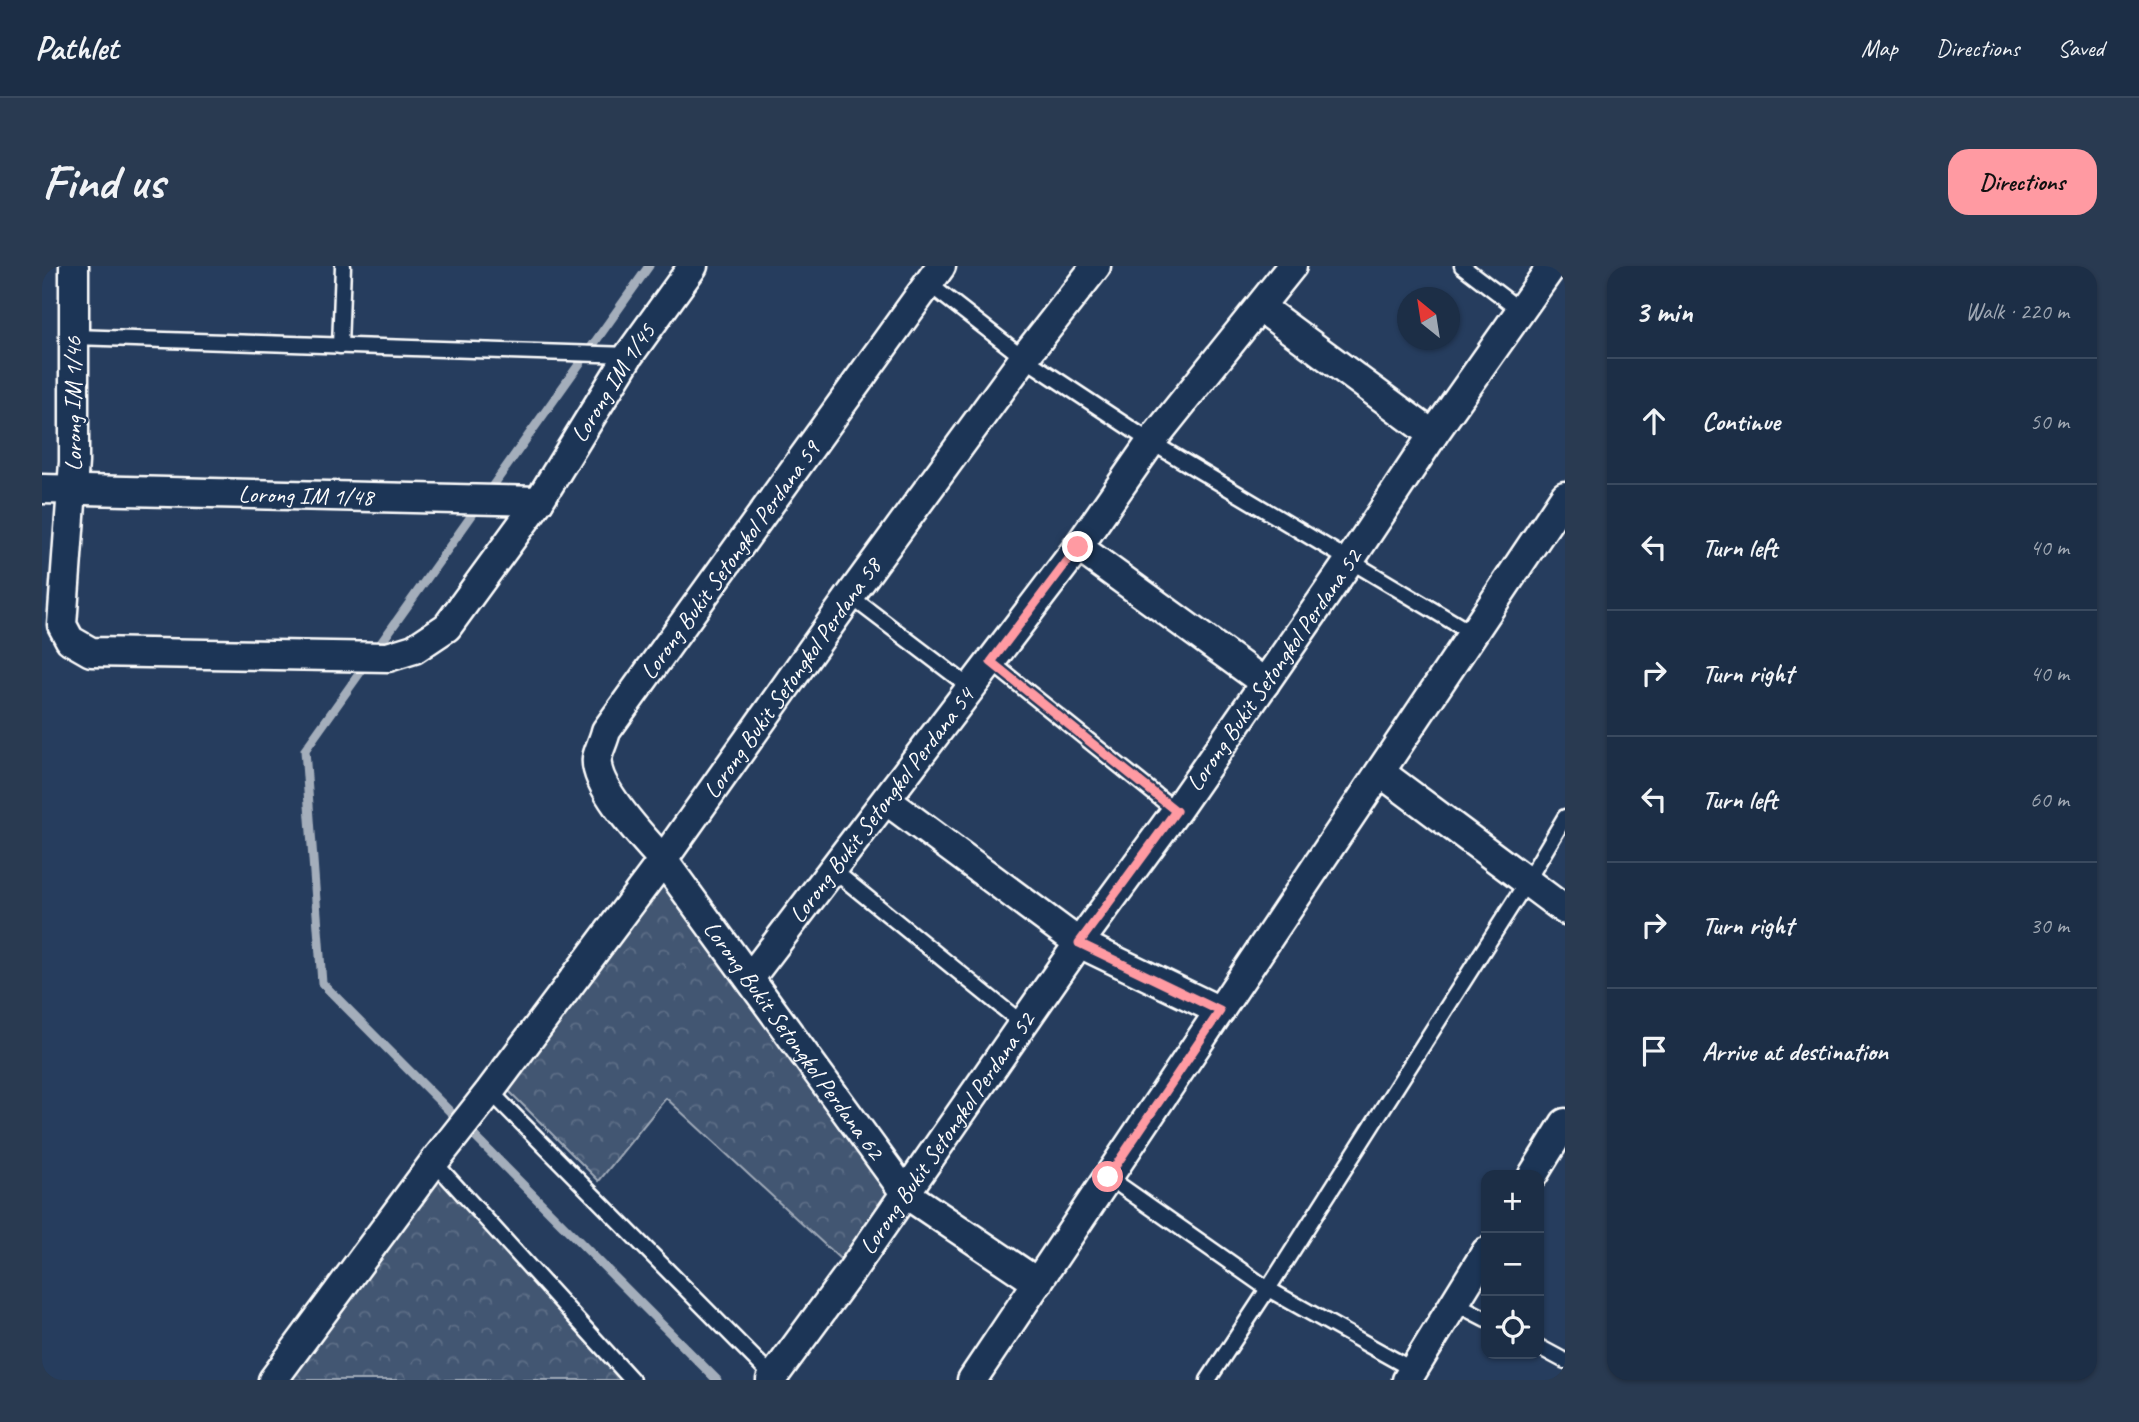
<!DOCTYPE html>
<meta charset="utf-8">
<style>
body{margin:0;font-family:Caveat,sans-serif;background:#293a51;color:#f1f3f6}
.controls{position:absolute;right:21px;bottom:21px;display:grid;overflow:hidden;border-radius:14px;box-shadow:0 2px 5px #0004}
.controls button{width:63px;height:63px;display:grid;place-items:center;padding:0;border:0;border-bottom:2px solid #3a4a5f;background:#1c2e46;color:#f1f3f6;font:35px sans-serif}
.compass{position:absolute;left:1355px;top:21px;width:63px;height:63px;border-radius:50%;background:#1c2e46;box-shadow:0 2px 5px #0004;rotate:330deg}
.stop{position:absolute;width:21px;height:21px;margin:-16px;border:5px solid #ff9aa2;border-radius:50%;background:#fff}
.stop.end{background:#ff9aa2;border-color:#fff;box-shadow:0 2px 7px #0008}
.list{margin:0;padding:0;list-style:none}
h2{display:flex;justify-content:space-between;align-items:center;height:91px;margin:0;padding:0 28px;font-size:30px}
h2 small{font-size:23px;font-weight:400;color:#a0a8b3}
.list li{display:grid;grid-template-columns:46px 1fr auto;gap:21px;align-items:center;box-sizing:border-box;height:126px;padding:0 28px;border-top:2px solid #3a4a5f}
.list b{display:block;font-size:26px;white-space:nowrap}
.list em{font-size:23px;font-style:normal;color:#a0a8b3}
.icon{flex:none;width:38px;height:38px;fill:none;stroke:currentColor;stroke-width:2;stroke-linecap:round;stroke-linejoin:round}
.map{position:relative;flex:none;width:1523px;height:1114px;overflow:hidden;border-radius:21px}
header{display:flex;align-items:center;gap:42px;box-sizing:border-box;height:98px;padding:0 35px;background:#1c2e46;border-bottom:2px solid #3a4a5f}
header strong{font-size:33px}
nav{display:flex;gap:38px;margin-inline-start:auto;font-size:24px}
.intro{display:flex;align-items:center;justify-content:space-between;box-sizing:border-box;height:168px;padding:0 42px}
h1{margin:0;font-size:49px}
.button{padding:18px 32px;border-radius:21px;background:#ff9aa2;color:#111;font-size:24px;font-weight:700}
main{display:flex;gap:42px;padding:0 42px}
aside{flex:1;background:#1c2e46;border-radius:21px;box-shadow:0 2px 5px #0004}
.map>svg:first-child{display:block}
.park{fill:url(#park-crowns);stroke:#a0aab8;stroke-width:2}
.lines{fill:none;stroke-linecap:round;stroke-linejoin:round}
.stream{stroke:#a4aebb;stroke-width:9}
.lane-casing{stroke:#fff;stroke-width:19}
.street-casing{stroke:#fff;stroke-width:33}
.lane{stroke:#1d3557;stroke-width:14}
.street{stroke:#1d3557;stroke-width:28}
.route{stroke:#ff9aa2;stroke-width:9}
.labels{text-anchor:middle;stroke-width:5;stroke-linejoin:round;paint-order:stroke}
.street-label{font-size:24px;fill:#fff;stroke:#1d3557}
</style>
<header>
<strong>Pathlet</strong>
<nav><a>Map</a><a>Directions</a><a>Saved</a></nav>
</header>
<div class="intro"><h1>Find us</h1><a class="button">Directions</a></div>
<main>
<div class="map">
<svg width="1523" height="1114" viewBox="0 0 1523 1114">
<defs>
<pattern id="park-crowns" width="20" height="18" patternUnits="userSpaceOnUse" patternTransform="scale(1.75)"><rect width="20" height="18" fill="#425672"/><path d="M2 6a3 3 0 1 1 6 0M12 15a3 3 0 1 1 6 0" fill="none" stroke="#5e6f87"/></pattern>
</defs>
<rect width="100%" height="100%" fill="#263d5e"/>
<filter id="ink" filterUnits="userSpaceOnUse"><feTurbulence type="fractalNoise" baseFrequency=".0143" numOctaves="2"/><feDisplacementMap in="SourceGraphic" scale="14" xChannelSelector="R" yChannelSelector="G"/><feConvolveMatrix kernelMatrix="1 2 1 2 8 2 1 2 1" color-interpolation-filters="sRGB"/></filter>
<g filter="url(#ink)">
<g class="park">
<polygon points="621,594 864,928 810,1004 624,832 557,915 467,825"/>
<polygon points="392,896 579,1114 231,1114"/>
</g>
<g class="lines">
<polyline class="stream" points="607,0 263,484 280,717 675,1114"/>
<defs>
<g id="lane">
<polyline points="1420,0 1478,44"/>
<polyline points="887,18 982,92 1109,176 1431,368"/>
<polyline points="32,71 587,89"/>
<polyline points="298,80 301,0"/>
<polyline points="808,330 929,422"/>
<polyline points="949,396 1134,545"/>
<polyline points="791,604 982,759"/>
<polyline points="448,825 731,1111"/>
<polyline points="392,896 590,1114"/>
<polyline points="1066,911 1226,1023 1371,1104"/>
<polyline points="1413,1037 1444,1053"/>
<polyline points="1497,1081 1523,1095"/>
<polyline points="1166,1114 1226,1023 1484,617 1523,551"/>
</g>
<g id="street">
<path id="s1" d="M 32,0 L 32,196 L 20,359 L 28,374 L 49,386 L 346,391 L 372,383 L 405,361 L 497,235 L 587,89 L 651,0"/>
<path id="s2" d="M 899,0 L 564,465 C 562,474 557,483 555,492 C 551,520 603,574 621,594 L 864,928 L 996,1017"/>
<polyline points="1218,41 1391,169"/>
<path id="s3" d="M 0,223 L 497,235"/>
<polyline points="1036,281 1223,417"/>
<polyline points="1338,506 1523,644"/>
<polyline points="844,534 1037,677 1178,745"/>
<path id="s4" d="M 708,712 L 1036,281 L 1109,176 L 1250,0"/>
<polyline points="1491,909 1523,857"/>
<path id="s5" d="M 231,1114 L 392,896 L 448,825 L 621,594 L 808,330 L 982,92 L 1054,0"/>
<path id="s6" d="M 729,1114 L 810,1004 L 1037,677 L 1134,545 L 1308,294 L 1391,169 L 1510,0"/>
<polyline points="930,1114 1523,230"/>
<polyline points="1365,1114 1444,986"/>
</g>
</defs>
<use href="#lane" class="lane-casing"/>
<use href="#street" class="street-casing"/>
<use href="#lane" class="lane"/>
<use href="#street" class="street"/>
</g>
</g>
<g class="lines" filter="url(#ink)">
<polyline class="route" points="1036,281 949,396 1134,545 1037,677 1178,745 1066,911"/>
</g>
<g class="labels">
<g class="street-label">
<text dy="8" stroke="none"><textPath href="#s1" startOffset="1060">Lorong IM 1/45</textPath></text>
<text transform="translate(31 138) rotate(-90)" y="8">Lorong IM 1/46</text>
<text dy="8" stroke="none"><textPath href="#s3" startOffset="264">Lorong IM 1/48</textPath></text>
<text transform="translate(688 294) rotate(-54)" y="8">Lorong Bukit Setongkol Perdana 59</text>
<text dy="8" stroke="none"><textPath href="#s6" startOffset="870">Lorong Bukit Setongkol Perdana 52</textPath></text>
<text dy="8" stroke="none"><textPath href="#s5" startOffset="873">Lorong Bukit Setongkol Perdana 58</textPath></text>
<text dy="8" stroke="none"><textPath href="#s4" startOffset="217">Lorong Bukit Setongkol Perdana 54</textPath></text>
<text dy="8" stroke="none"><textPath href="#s2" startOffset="948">Lorong Bukit Setongkol Perdana 62</textPath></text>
<text dy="8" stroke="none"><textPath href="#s6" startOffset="303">Lorong Bukit Setongkol Perdana 52</textPath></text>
</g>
</g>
</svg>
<div class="controls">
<button>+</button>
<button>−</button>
<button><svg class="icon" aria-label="locate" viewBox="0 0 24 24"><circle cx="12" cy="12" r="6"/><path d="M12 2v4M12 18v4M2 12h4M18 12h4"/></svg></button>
</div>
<svg class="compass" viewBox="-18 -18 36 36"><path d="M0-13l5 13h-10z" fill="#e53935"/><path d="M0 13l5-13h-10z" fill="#a0a8b3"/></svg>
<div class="stop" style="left:1066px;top:911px"></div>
<div class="stop end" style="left:1036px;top:281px"></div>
</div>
<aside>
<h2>3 min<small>Walk · 220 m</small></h2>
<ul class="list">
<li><svg class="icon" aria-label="ahead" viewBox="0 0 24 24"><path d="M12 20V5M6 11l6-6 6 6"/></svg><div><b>Continue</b></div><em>50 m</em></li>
<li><svg class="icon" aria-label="left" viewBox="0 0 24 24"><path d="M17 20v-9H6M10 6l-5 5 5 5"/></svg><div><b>Turn left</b></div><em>40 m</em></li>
<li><svg class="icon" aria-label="right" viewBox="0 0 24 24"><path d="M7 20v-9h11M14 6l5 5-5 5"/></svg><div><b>Turn right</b></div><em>40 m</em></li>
<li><svg class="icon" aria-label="left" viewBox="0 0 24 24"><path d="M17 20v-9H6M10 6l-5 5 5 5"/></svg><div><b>Turn left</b></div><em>60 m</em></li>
<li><svg class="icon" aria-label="right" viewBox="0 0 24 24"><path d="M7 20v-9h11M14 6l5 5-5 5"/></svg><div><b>Turn right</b></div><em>30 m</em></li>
<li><svg class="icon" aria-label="arrive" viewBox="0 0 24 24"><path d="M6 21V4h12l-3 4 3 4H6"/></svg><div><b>Arrive at destination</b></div></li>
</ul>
</aside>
</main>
